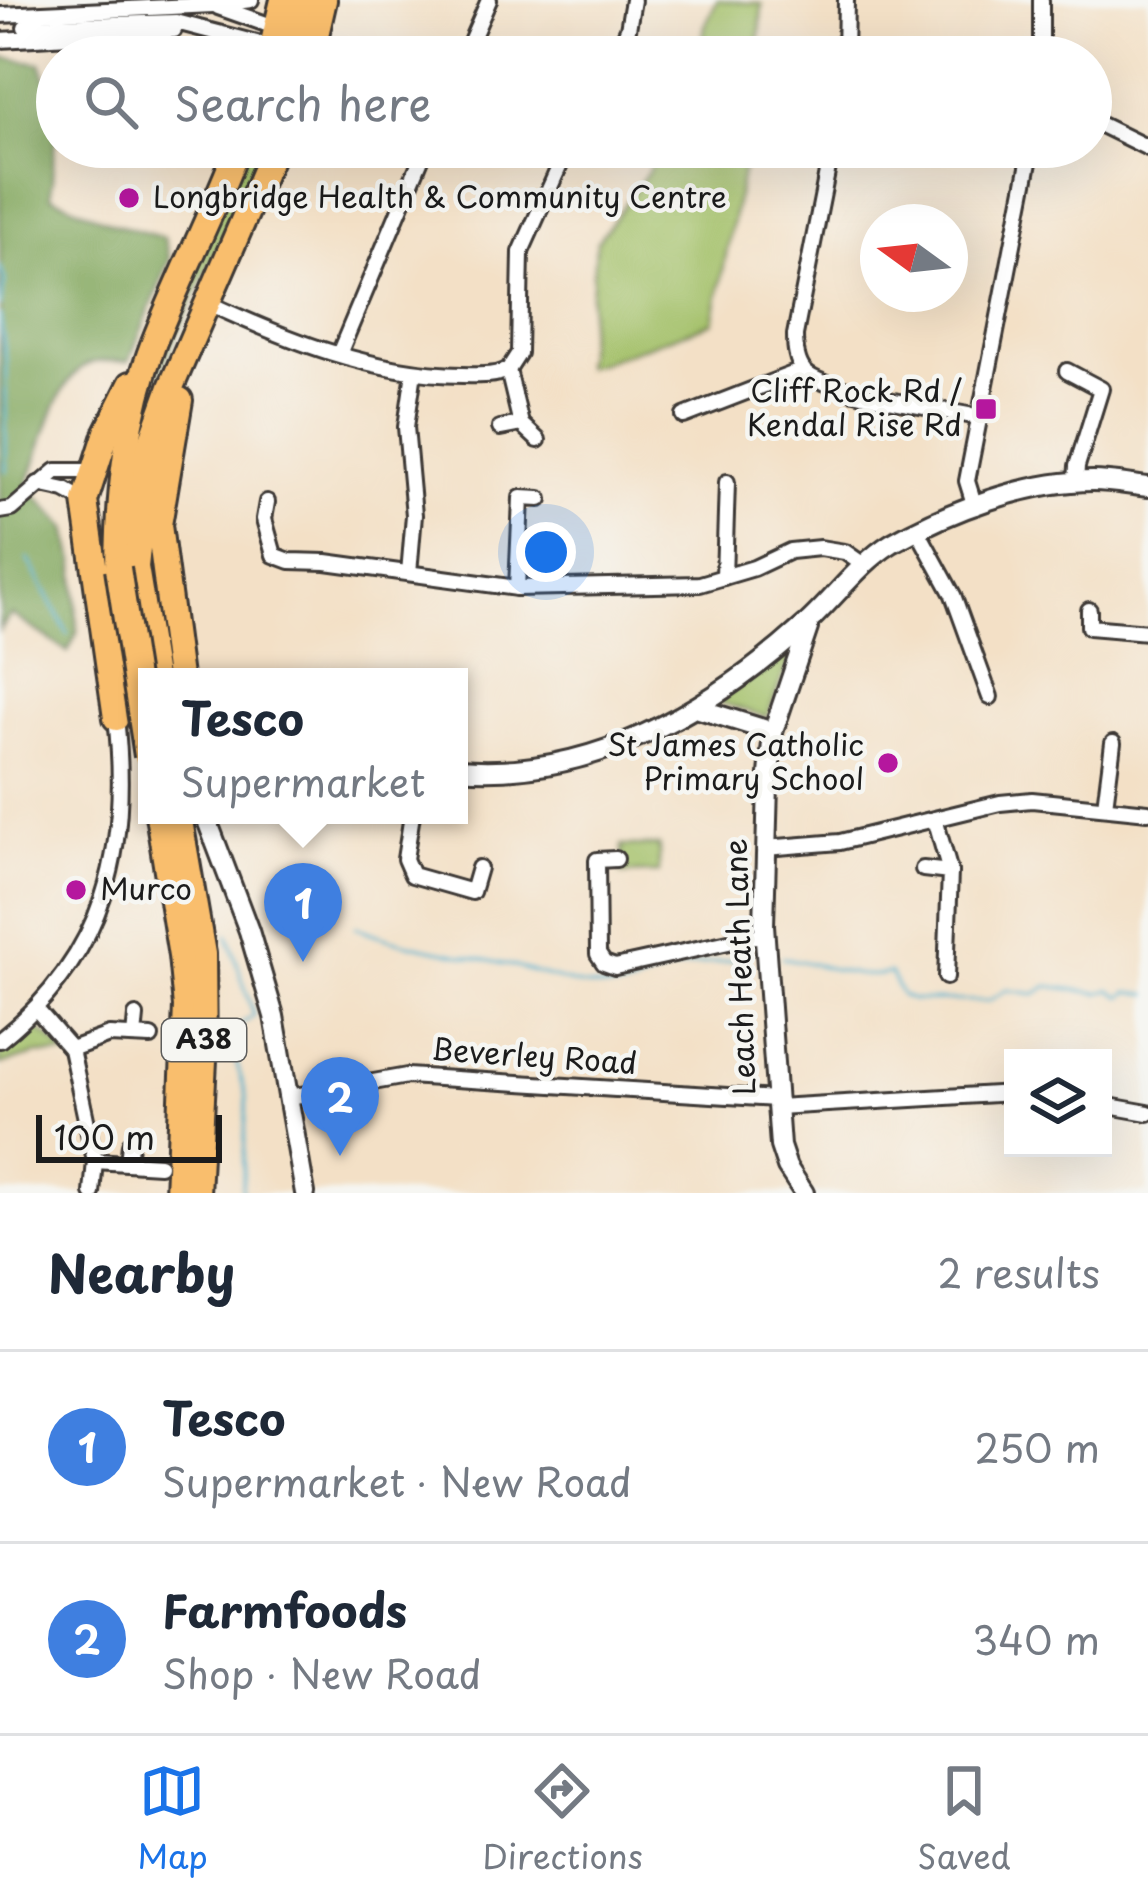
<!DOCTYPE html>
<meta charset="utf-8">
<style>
body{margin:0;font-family:"Playpen Sans",sans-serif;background:#f2f2f3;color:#1f2937}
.controls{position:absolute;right:36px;bottom:36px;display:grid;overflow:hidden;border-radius:0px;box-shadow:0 12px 48px #0002}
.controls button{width:108px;height:108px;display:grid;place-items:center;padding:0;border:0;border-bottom:3px solid #e0e1e3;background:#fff;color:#1f2937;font:60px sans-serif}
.compass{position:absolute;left:860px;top:204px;width:108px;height:108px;border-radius:50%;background:#fff;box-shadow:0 12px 48px #0002;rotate:285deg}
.scale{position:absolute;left:36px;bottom:30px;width:186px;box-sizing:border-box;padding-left:12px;border:6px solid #1c1c1c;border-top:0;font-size:33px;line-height:42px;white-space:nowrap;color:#1c1c1c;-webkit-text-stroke:9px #f6f6f2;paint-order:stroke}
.you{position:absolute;left:546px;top:552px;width:42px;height:42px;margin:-30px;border:9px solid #fff;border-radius:50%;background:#1a73e8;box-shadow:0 0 0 18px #1a73e833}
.badge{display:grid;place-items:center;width:78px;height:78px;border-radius:50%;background:#1a73e8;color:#fff;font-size:39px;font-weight:700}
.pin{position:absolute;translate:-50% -99px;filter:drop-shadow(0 3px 6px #0008)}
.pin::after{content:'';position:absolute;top:63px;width:42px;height:36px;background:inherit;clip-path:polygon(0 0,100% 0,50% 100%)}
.popup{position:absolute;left:138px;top:668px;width:330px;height:156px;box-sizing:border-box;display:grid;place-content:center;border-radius:0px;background:#fff;filter:drop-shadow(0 3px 9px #0005);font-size:39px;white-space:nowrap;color:#747a83}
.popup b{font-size:45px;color:#1f2937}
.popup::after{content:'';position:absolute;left:50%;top:100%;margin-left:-24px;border:24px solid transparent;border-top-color:#fff}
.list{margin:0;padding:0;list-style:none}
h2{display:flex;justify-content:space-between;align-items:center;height:156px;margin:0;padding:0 48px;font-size:51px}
h2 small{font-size:39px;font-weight:400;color:#747a83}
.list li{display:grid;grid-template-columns:78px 1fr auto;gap:36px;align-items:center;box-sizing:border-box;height:192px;padding:0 48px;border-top:3px solid #e0e1e3}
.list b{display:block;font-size:45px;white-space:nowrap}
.list p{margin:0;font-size:39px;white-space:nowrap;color:#747a83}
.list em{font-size:39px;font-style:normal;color:#747a83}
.icon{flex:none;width:66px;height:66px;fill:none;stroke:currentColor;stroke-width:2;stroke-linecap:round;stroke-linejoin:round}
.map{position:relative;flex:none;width:1148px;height:1193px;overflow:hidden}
.search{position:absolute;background:#fff;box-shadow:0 12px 48px #0002;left:36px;right:36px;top:36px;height:132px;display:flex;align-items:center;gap:30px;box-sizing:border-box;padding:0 42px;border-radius:66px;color:#747a83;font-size:45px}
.sheet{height:540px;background:#fff}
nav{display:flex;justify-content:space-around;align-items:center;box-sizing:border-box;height:168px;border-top:3px solid #e0e1e3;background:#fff;font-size:33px;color:#747a83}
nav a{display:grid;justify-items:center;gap:6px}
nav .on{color:#1a73e8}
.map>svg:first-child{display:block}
.green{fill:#a2bf66;stroke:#5f6e41;stroke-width:3}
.forest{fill:#81a65b;stroke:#4e613c;stroke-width:3}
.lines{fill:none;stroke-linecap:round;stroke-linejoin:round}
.stream{stroke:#4baeca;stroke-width:3}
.minor-casing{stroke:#3c3936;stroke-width:20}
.tertiary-casing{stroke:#3c3936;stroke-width:24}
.trunk-casing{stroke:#3c3936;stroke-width:30}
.minor{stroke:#fff;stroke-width:14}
.tertiary{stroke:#fff;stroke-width:18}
.trunk{stroke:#f9be6d;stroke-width:24}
.trunk-bridge-casing{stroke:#3c3936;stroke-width:30;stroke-linecap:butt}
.trunk-bridge{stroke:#f9be6d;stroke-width:24}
.poi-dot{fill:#b5179e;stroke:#f6f6f2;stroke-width:4.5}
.labels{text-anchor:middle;stroke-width:9;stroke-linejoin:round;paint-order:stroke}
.shield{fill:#f6f6f2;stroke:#5d5d5c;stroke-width:3}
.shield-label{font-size:27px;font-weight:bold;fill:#1c1c1c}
.poi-label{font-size:30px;fill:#1c1c1c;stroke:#f6f6f2;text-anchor:start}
.street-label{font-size:30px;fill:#1c1c1c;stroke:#f6f6f2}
</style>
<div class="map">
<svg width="1148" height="1193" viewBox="0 0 1148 1193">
<rect width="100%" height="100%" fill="#f6f6f2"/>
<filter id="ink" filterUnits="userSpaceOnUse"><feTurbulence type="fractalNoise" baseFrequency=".00833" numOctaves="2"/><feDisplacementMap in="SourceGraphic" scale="24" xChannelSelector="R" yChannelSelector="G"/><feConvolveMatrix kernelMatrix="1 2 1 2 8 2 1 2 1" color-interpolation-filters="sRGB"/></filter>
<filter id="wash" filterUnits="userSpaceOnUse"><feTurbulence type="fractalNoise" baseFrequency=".004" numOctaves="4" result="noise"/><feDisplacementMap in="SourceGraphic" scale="48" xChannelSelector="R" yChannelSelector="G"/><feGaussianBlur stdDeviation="2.7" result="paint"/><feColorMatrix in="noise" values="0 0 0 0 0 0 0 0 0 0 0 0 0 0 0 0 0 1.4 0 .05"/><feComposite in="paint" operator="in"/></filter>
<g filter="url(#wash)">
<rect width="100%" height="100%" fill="#f3e0c6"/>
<g class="green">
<polygon points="717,0 762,4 758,57 699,57 705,26"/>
<polygon points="244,147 263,147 149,397 161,346"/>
<polygon points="660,147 747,147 713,322 584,368 596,243 648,172"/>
<polygon points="796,643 767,717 717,702"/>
<polygon points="622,846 659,846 659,873 622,874"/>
<polygon points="35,1029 47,1035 66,1055 38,1054 0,1065 0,1053"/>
</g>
<path class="forest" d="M 0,57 L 41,63 L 57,109 L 51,196 L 115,224 L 164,238 L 170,259 L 129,361 C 118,362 102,359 91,363 C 55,376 41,453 27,486 L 67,528 L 75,561 L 77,633 L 68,652 L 11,614 L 0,630 Z"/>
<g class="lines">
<g class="stream">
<polyline points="0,267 5,281 0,305"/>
<polyline points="0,315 6,361 6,471"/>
<polyline points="28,559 68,634"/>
<path d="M 356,927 C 406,948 456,952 508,965 C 542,973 588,993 625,988 C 637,986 647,978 659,974 C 684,965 714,963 740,959"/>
<polyline points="228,935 254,1016 238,1026 232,1048 247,1097 242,1193"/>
<path d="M 783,958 C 820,962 855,982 890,973 L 902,996 L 913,1000 L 988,1001 L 1007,990 L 1035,994 L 1048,986 L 1099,993 L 1110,990 L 1122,997 L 1128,992 L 1148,994"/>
</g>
</g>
</g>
<g filter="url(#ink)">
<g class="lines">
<defs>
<g id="minor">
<polyline points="1041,0 1041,57"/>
<polyline points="218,7 278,28"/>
<polyline points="0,15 213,5 251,0"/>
<polyline points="25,27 176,22 272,47"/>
<polyline points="0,40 174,30"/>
<polyline points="464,57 489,0"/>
<polyline points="615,57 628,29 633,0"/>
<polyline points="845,57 846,0"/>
<polyline points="1091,120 1148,148"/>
<path d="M 832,147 L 795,335 C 795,348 796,361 804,371 C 822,392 945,410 978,417"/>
<path d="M 208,303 C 288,340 372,374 462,375 C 478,375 493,377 508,370"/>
<polyline points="339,354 426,147"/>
<polyline points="508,370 519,353 521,252 568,147"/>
<polyline points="508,370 521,424"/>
<polyline points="1067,371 1101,389 1077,466 1076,483"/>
<polyline points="684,416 803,370"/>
<polyline points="500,428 521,424 538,440"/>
<polyline points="38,484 65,490 85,501"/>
<polyline points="267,502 264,519 274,555 290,561 326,562 517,588 700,584 754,568 790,551 820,548 845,552 865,566"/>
<polyline points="975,507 967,481 1032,147"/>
<polyline points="0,511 12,509 56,471 92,471"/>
<polyline points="918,531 953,595 990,697"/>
<polyline points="409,573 414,515 406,427 414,372"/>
<polyline points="724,577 727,482"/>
<polyline points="517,588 521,498 540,499"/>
<polyline points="1089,610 1089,627 1148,632"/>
<polyline points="1105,806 1113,743"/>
<polyline points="412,815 405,859 412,875 472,892 479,868"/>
<polyline points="935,819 950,872"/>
<polyline points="765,848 840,842 1000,803 1032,800 1148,812"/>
<polyline points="616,859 597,860 598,954 604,963 615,967 765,934"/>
<polyline points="923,869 950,872 946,977"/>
<polyline points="37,1010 71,1049 95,1161 92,1193"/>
<polyline points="134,1036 136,1016"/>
<path d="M 0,1040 C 105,956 131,849 116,718"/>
<polyline points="71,1049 109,1035 151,1037"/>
<polyline points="289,1097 407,1076 776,1099"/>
<polyline points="1103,1105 1148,1113"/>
<polyline points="777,1107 1013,1093"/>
<polyline points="95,1161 159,1165"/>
<polyline points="128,1163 130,1144"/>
</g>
<g id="tertiary">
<polyline points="699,709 773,732"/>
<path d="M 459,769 C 591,780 710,711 805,625 C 834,599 859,563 892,543 C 949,511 1027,481 1093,481 C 1111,481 1130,485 1148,487"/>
<polyline points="205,815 249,931 274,1016 305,1193"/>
<polyline points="804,1193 787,1167 780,1146 764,925 768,785 773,732 808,628"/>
</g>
<g id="trunk">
<polyline points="272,47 293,38 304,0"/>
<polyline points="270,56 283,0"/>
<polyline points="311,57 324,0"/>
<path d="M 118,568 C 119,492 126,415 154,342 C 180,276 213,213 238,147"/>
<polyline points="154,677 136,567 148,451 171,387 275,147"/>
<polyline points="179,677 159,525 180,400"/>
<polyline points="116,718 85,501 107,432 131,384"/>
<polyline points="158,815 181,956 186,1006 178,1193"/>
<polyline points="179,815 203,954 204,1060 197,1193"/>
</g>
</defs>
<use href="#minor" class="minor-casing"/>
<use href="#tertiary" class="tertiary-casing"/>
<use href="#trunk" class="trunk-casing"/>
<use href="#minor" class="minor"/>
<use href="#tertiary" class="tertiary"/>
<use href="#trunk" class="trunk"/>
<defs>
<polyline id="trunk-bridge" points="118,568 147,756"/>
</defs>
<use href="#trunk-bridge" class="trunk-bridge-casing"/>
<use href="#trunk-bridge" class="trunk-bridge"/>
</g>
</g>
<g class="poi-dot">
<circle cx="129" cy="198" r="12"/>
<rect x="974" y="397" width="24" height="24" rx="6"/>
<circle cx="888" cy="763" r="12"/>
<circle cx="76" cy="890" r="12"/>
</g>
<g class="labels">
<rect class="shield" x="162" y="1019" width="84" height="42" rx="9"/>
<g class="shield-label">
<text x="204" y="1049">A38</text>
</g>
<g class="poi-label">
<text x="153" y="208">Longbridge Health &amp; Community Centre</text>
<text x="962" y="402" text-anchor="end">Cliff Rock Rd /<tspan x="962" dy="34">Kendal Rise Rd</tspan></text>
<text x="864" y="756" text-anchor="end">St James Catholic<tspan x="864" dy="34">Primary School</tspan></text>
<text x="100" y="900">Murco</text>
</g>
<g class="street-label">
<text transform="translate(741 967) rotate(-92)" y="10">Leach Heath Lane</text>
<text transform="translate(534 1057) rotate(4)" y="10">Beverley Road</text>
</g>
</g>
</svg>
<div class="controls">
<button><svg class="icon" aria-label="layers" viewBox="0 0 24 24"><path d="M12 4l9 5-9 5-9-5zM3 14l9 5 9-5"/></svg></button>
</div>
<svg class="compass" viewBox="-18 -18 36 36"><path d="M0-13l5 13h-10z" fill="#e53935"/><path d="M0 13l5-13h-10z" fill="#747a83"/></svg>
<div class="scale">100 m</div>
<div class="you"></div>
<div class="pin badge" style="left:303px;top:962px;background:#3f7fe0">1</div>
<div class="popup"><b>Tesco</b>Supermarket</div>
<div class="pin badge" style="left:340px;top:1156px;background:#3f7fe0">2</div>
<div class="search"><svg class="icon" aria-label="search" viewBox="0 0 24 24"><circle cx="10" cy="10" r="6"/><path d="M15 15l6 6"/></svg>Search here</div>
</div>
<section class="sheet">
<h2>Nearby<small>2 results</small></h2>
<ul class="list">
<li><span class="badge" style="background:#3f7fe0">1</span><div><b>Tesco</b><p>Supermarket · New Road</p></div><em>250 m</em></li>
<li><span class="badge" style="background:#3f7fe0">2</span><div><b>Farmfoods</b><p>Shop · New Road</p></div><em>340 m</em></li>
</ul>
</section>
<nav>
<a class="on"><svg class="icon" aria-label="map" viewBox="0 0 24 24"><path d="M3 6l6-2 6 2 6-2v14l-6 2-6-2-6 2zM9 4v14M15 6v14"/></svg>Map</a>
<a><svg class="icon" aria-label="directions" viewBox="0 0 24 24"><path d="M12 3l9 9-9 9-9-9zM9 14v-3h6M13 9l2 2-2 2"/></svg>Directions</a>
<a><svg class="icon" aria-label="saved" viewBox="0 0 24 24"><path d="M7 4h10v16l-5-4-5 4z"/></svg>Saved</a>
</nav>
